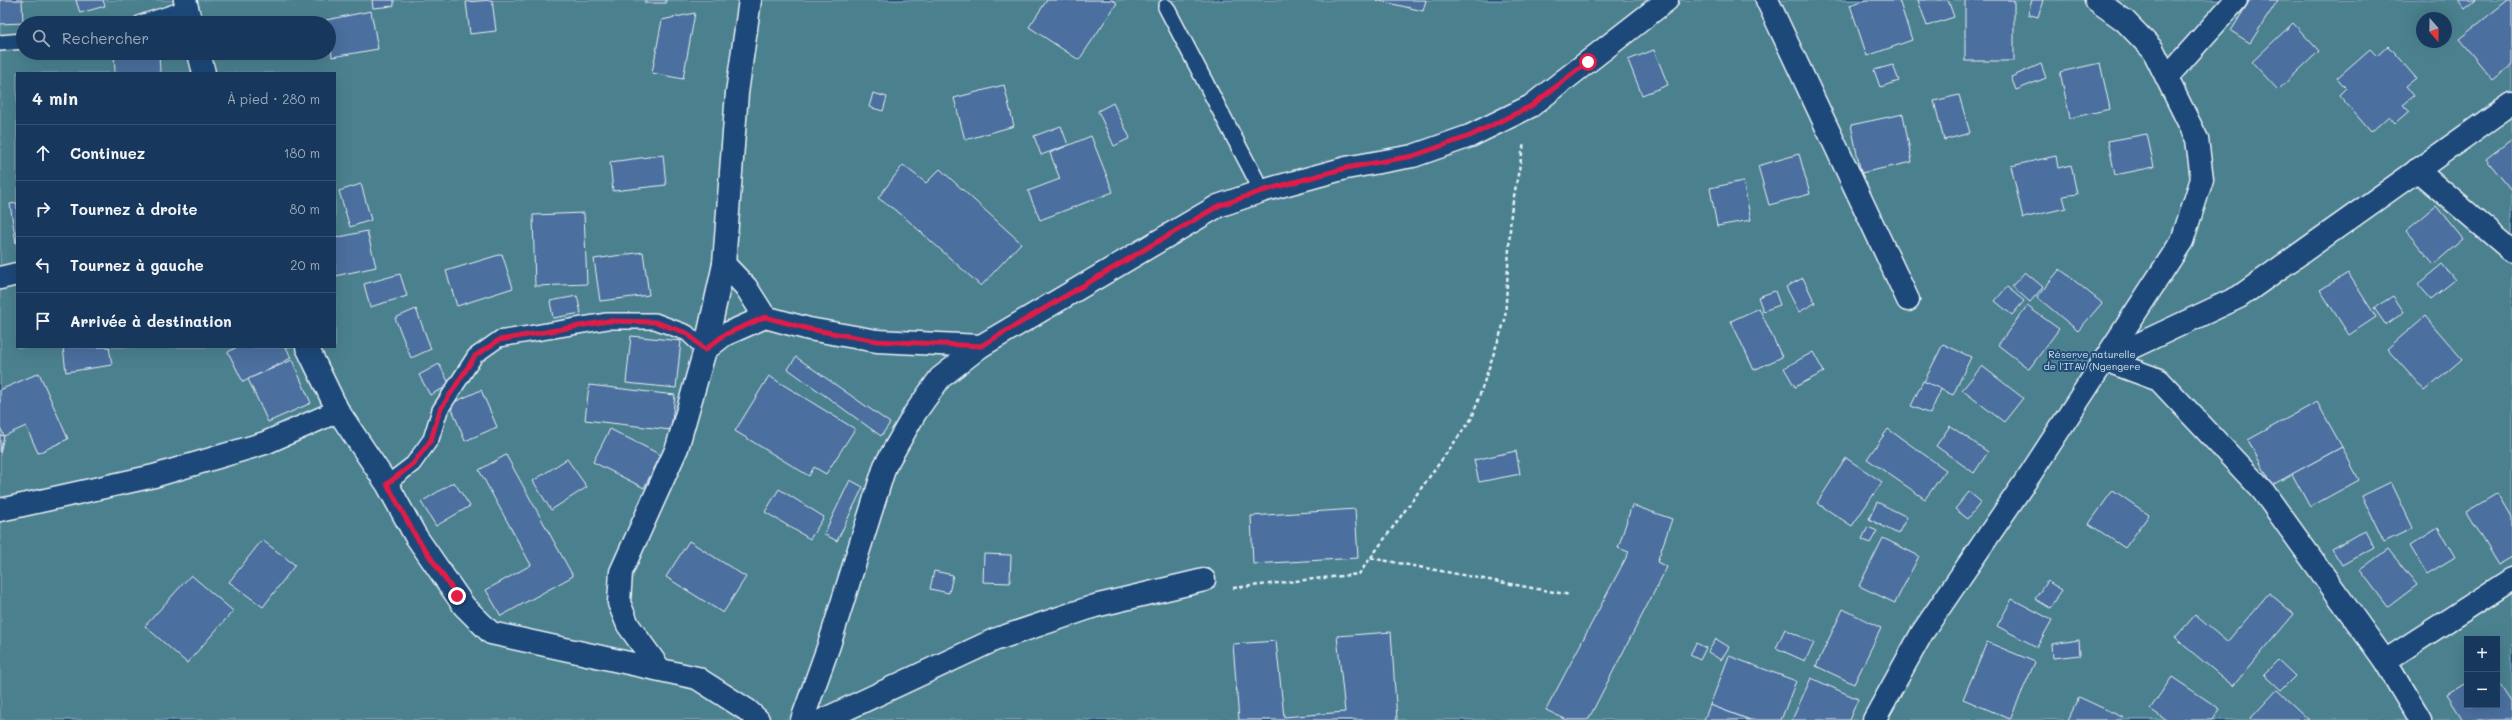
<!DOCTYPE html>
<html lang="fr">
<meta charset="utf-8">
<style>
body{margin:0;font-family:Mali,sans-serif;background:#203f62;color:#f1f3f6}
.controls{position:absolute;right:12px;bottom:12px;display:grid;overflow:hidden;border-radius:0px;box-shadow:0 4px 16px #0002}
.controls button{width:36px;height:36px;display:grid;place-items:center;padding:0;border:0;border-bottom:1px solid #365272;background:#17385c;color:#f1f3f6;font:20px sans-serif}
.compass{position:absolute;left:2416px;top:12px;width:36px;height:36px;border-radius:50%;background:#17385c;box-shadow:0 4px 16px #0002;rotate:160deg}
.stop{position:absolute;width:12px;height:12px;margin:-9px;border:3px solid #e11d48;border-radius:50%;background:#fff}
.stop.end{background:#e11d48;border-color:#fff;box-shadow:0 1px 4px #0008}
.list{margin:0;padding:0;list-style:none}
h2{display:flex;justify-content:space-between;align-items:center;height:52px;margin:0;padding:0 16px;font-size:17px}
h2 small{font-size:13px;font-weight:400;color:#9eacbb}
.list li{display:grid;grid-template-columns:26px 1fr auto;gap:12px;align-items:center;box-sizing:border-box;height:56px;padding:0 16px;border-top:1px solid #365272}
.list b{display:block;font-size:15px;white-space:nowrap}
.list em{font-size:13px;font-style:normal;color:#9eacbb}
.icon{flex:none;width:22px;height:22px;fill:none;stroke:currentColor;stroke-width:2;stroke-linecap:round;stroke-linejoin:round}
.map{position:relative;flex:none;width:2512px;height:720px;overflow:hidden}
.search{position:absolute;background:#17385c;box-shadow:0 4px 16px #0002;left:16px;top:16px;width:320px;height:44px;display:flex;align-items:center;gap:10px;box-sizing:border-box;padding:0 14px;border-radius:22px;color:#9eacbb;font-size:15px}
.panel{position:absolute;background:#17385c;box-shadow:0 4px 16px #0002;left:16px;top:72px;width:320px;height:276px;border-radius:0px}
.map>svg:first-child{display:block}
.green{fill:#4b818f;stroke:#9ab9c4;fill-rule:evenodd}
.building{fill:#4c709f;stroke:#e8f1f8}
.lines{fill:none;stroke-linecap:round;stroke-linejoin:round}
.service-casing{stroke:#e8f1f8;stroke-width:18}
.minor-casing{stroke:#e8f1f8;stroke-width:25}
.path{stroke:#e8f1f8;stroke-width:2.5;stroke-dasharray:4 3;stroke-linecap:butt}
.service{stroke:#1f4a7a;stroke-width:15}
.minor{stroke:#1f4a7a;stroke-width:22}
.route{stroke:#e11d48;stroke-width:5}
.labels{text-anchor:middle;stroke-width:4;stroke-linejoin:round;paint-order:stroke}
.park-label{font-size:10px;fill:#d0e0e8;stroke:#1f4a7a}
</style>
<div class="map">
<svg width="2512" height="720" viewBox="0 0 2512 720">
<rect width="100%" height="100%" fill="#1f4a7a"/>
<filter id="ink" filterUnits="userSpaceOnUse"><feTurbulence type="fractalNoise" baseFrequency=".025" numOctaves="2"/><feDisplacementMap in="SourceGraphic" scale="8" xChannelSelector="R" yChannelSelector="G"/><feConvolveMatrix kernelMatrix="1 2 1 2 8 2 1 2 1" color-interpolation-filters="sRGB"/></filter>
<g filter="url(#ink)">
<path class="green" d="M 0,0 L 2512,0 L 2512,720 L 0,720 ZM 2422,18 L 2446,18 L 2446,42 L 2422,42 ZM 23,23 L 329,23 L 329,53 L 23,53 ZM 17,73 L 335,73 L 335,347 L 17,347 ZM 2467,639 L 2497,639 L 2497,705 L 2467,705 Z"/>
<g class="building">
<polygon points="0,0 22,0 23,23 0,24"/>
<polygon points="76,0 103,0 105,6 80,13"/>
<polygon points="372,0 394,0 394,6 373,8"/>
<polygon points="492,0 496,31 470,34 466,2"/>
<rect x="645" y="0" width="21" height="3"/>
<polygon points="1047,0 1112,0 1117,3 1079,60 1029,27"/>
<polygon points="1376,0 1426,0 1423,11"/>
<polygon points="1866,0 1899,0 1912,40 1867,56 1850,5"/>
<polygon points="1918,0 1948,0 1954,17 1927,26"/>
<rect x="1965" y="0" width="49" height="61"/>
<polygon points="2032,0 2043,0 2038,17 2028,14"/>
<polygon points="2250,0 2278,0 2250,43 2231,31"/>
<polygon points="2458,0 2476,0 2465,9"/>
<polygon points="2508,0 2512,0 2512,65 2493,80 2459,39"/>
<polygon points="371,11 378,49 332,57 329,23 326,23 326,20"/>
<polygon points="695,13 683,79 652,73 662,20"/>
<polygon points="2293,23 2319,51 2278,90 2252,62"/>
<polygon points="2388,46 2416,78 2406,86 2414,96 2403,105 2409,111 2395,123 2389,116 2371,132 2339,95 2346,88 2337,78 2370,49 2377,56"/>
<polygon points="1654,50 1668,85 1642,95 1628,60"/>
<polygon points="114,53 159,53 160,73 115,73"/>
<polygon points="2100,63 2110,109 2070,118 2060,72"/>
<polygon points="2041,64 2046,78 2016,90 2011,77"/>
<polygon points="1893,65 1899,81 1880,87 1874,70"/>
<polygon points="1004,85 1014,126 965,140 954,98"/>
<polygon points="873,93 887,97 883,111 869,107"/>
<polygon points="1959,95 1970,133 1944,140 1934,101"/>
<polygon points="1113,103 1130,138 1114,146 1098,111"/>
<polygon points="1903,114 1912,162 1861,173 1851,125"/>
<polygon points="1061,126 1068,145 1041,155 1034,136"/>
<polygon points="2147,134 2154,167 2115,175 2108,141"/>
<polygon points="1091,136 1113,192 1040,220 1028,191 1060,179 1050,153"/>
<polygon points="2512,139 2512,191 2486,159"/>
<polygon points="1799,154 1810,194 1769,205 1758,166"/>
<polygon points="663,155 666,185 613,191 610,162"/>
<polygon points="2056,156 2058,168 2071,165 2077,194 2063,196 2066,208 2023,218 2011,166"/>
<polygon points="903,165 926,183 940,169 1021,243 981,286 902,215 878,198"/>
<polygon points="1743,181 1751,220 1717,226 1710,188"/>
<polygon points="361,184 371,220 350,227 339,191"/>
<polygon points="17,203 17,243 16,243 10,204"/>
<polygon points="2436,206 2463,239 2434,264 2406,231"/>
<polygon points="584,213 587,284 535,286 533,215"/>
<polygon points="367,231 376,267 335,276 335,238"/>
<polygon points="643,252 649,295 600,301 594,259"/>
<polygon points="502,254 513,288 457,306 446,271"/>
<polygon points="2442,264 2455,280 2431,299 2418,284"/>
<polygon points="2060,269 2102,303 2078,331 2037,297"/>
<polygon points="2025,272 2043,287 2030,302 2012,286"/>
<polygon points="2348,273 2376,317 2349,335 2320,290"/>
<polygon points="400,274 407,296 370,307 364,284"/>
<polygon points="1803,278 1815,303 1799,312 1786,287"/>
<polygon points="2007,287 2024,301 2012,315 1995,301"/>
<polygon points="1775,291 1780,305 1763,311 1758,297"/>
<polygon points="577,296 581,313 553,318 550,301"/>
<polygon points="2393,296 2404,312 2386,325 2374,308"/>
<polygon points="2027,306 2059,329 2029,369 1998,345"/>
<polygon points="1759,308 1782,357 1754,370 1731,321"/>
<polygon points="416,309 431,349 411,358 395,318"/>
<polygon points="2425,316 2462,359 2425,391 2387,349"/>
<polygon points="631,336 681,341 676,388 626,383"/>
<polygon points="1943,344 1971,357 1953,395 1924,382"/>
<polygon points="63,347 109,347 112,365 66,372"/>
<polygon points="237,347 286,347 291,358 243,382 228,352"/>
<polygon points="1813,352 1824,372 1795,387 1784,368"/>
<polygon points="796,357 890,423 881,436 788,369"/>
<polygon points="292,360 311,403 268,422 248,379"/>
<polygon points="439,364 450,385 430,395 419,375"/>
<polygon points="1982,366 2023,398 2004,422 1962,390"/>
<polygon points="39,373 68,439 38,453 26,426 4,436 0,427 0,390"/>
<polygon points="769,376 855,429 826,474 814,467 809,476 735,431"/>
<polygon points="1923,381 1941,389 1930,414 1911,406"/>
<polygon points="589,385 675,395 671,430 585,420"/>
<polygon points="481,390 497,427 465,441 450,404"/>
<polygon points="2317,402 2342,447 2272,485 2248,440"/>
<polygon points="1950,426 1988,452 1974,473 1936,446"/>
<polygon points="610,429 661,455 644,488 593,462"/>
<polygon points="1888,429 1946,470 1925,499 1867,459"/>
<polygon points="0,435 4,436 0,453"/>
<polygon points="2342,447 2359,480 2310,507 2292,474"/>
<polygon points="1516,451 1520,474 1479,482 1474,460"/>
<polygon points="506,455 573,576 501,616 486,590 531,565 479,470"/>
<polygon points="1846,458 1882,482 1852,526 1817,503"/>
<polygon points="567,459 587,487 551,510 533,481"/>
<polygon points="850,480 863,487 837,541 824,534"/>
<polygon points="454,482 470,506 436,526 421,502"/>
<polygon points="2391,482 2413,528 2384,542 2362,496"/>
<polygon points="779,489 824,517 810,539 765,512"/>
<polygon points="2113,490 2149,515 2125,548 2089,524"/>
<polygon points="1969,492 1981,502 1968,519 1955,509"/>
<polygon points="2498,493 2512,517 2512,557 2498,565 2466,512"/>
<polygon points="1877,502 1907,517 1898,534 1869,519"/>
<polygon points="1632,505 1672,519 1657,562 1667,567 1588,720 1567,720 1546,710 1629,552 1618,548"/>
<polygon points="1355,509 1358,558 1253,564 1251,516"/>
<polygon points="1868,527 1877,531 1870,543 1862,539"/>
<polygon points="2438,528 2455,557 2427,574 2410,546"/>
<polygon points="2365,530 2374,547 2342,565 2332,549"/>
<polygon points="1883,538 1919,556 1895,603 1859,586"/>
<polygon points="262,540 295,565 263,607 229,582"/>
<polygon points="689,541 746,577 723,613 666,577"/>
<polygon points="2388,549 2417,585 2388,607 2360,570"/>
<polygon points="984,554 1011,555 1010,583 983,582"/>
<polygon points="934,571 953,575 949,593 930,589"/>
<polygon points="191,575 233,611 187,663 145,626"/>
<polygon points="2047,581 2062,590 2050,608 2035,599"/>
<polygon points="2269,593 2294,614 2233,686 2175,638 2195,615 2227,642"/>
<polygon points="2012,599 2052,620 2037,647 1997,626"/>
<polygon points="1843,609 1881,628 1854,684 1816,666"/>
<polygon points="1785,629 1814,643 1805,661 1776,648"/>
<polygon points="1391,632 1397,720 1239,720 1233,644 1276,641 1284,717 1345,712 1337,636"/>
<polygon points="1716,639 1729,647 1721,660 1708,652"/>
<polygon points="2079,640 2080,655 2053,658 2052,644"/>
<polygon points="1987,642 2035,662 2010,719 1963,699"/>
<polygon points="1696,643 1706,648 1700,660 1690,655"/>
<polygon points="1729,656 1796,681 1781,720 1750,720 1710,705"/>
<polygon points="2278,660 2295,676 2281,690 2264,674"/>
<polygon points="2172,677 2220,709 2213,720 2166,720 2150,709"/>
<polygon points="1811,678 1858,699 1849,720 1792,720"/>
<polygon points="2497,679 2512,702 2512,720 2463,720 2447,695 2467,682 2467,705 2497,705"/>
<polygon points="2277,690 2309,720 2253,720 2251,718"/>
<polygon points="2079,697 2124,718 2122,720 2068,720"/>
<polygon points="1710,705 1750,720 1704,720"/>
</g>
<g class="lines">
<defs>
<g id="service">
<polyline points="1166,7 1262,191"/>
<polyline points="141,23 187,8"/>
<polyline points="0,43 23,41"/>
<polyline points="387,484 413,464 431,439 440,410 475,356 499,339 607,321 655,321 687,333 705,350"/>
</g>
<g id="minor">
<polyline points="185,0 191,23"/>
<polyline points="1767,0 1908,300"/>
<polyline points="199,53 204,73"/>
<polyline points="2167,77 2236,0"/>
<polyline points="2417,170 2512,251"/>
<polyline points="724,264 746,287 765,317"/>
<polyline points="0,278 17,274"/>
<polyline points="307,347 338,411 387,484 415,535 464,606 491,633 697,678 747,710 758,720"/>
<polyline points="705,350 724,335 765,317 809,329 877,341 981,346"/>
<polyline points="2105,360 2159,380 2263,491 2385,661 2420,720"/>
<polyline points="2105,360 2239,297 2512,103"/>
<polyline points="0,510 154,476 265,443 338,411"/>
<polyline points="2385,661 2512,579"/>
<polyline points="659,668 628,625 619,603 621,572 677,448 705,350 724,264 737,93 750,0"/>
<polyline points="802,720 829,645 885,466 915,413 940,378 981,346 1218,206 1262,191 1346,168 1413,156 1470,136 1531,106 1667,0"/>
<polyline points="823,720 994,640 1095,606 1204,580"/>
<polyline points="1874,720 1922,633 2031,473 2182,241 2202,179 2197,139 2153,50 2125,21 2096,0"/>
</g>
</defs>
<use href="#service" class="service-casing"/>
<use href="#minor" class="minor-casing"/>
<g class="path">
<polyline points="1371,558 1570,595"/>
<polyline points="1233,588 1359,574 1472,418 1505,320 1511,212 1524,143"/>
</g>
<use href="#service" class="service"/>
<use href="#minor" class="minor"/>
</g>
</g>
<g class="lines" filter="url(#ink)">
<polyline class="route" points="457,596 415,535 387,484 413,464 431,440 440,410 475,356 499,340 608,321 655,322 687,333 705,350 724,335 765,317 809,329 877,341 981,346 1218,206 1262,191 1346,168 1413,156 1470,136 1531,106 1588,62"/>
</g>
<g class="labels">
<g class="park-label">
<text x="2092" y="358">Réserve naturelle<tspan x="2092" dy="12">de l'ITAV (Ngengere</tspan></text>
</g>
</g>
</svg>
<div class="controls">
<button>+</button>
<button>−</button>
</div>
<svg class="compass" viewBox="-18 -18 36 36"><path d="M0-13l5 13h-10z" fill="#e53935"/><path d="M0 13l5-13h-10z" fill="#9eacbb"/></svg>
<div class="stop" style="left:1588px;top:62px"></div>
<div class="stop end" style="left:457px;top:596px"></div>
<div class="search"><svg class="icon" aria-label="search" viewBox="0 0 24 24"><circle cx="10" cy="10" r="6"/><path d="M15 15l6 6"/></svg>Rechercher</div>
<section class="panel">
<h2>4 min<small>À pied · 280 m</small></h2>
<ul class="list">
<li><svg class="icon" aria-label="ahead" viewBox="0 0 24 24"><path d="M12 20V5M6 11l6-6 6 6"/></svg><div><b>Continuez</b></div><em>180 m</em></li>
<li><svg class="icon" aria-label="right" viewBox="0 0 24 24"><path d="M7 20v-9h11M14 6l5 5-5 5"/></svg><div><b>Tournez à droite</b></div><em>80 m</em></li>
<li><svg class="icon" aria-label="left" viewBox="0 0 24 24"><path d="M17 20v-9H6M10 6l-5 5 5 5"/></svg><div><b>Tournez à gauche</b></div><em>20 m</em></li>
<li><svg class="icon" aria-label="arrive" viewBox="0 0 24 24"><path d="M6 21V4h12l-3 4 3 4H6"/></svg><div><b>Arrivée à destination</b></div></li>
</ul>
</section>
</div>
